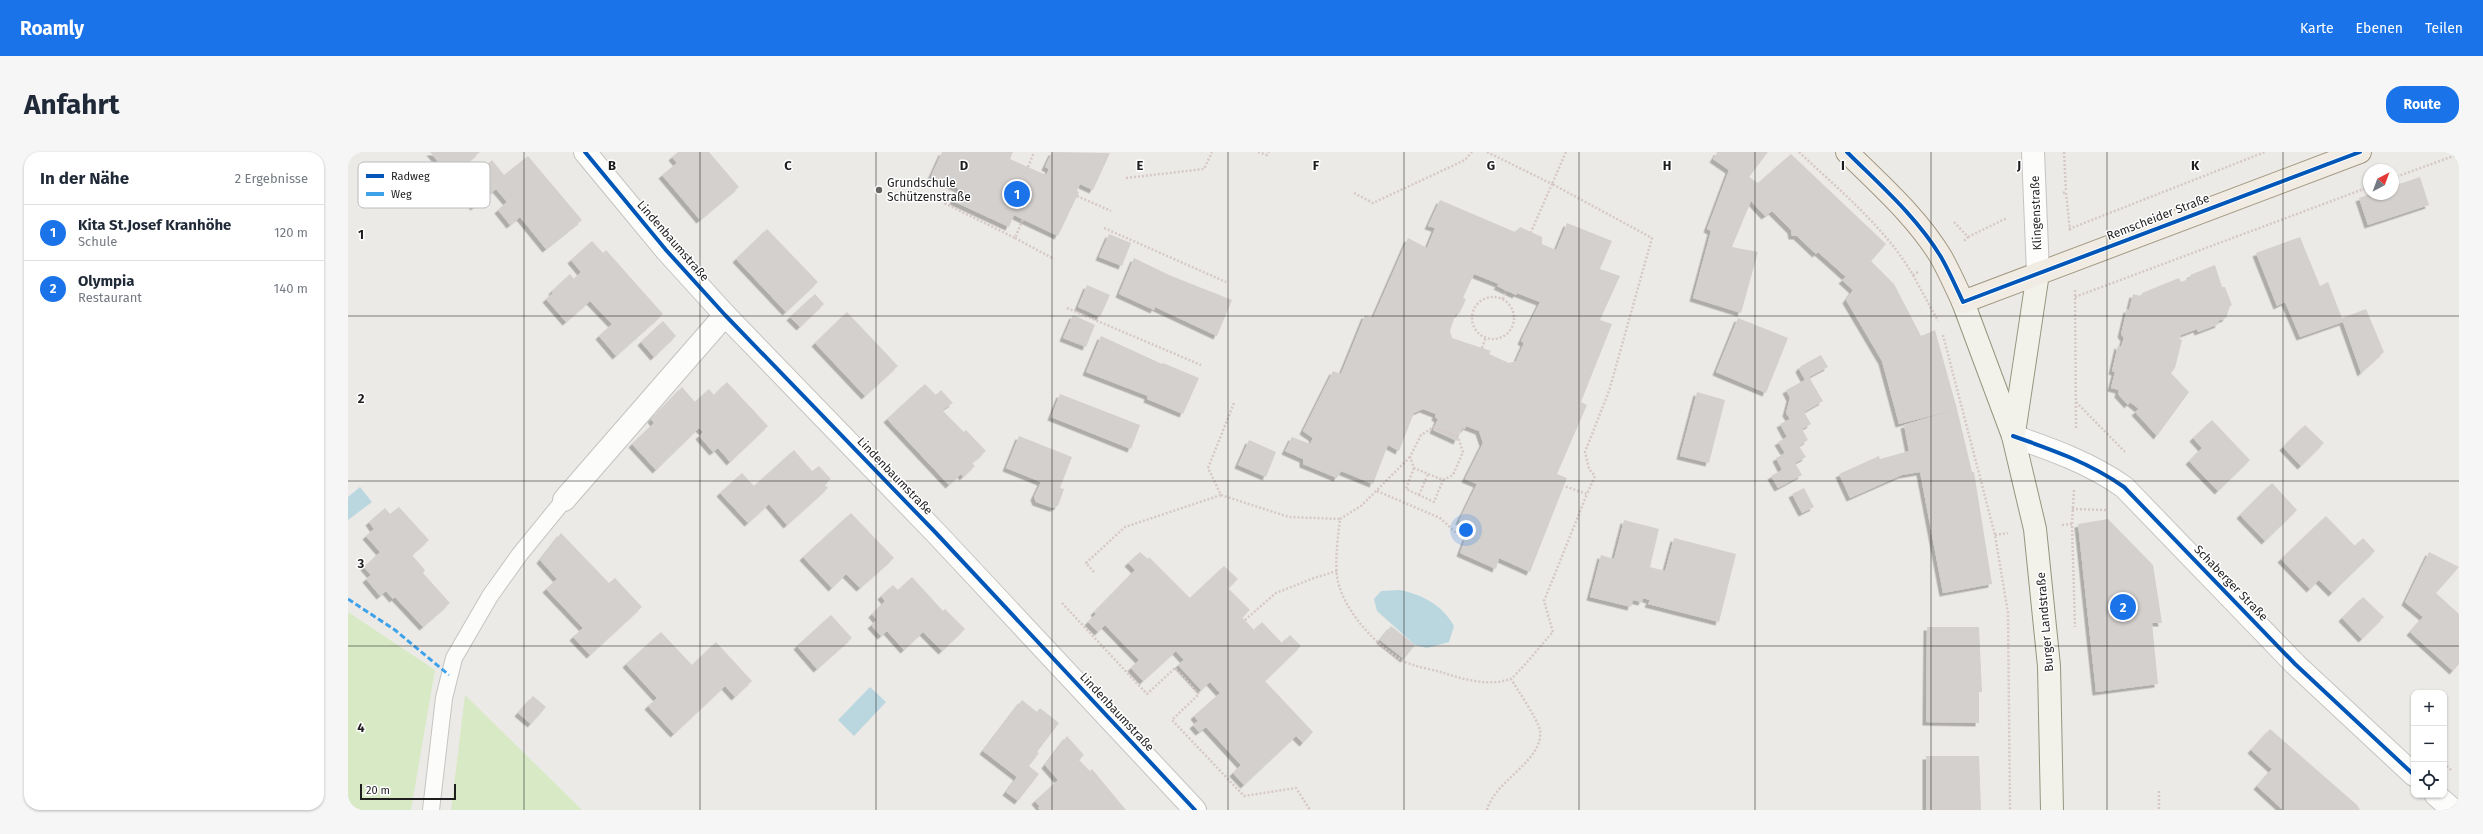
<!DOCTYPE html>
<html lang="de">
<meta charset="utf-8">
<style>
body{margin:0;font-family:"Fira Sans",sans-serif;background:#f6f6f7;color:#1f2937}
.controls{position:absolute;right:12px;bottom:12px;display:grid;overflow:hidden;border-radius:8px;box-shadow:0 1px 3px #0004}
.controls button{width:36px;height:36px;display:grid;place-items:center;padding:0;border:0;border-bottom:1px solid #e0e1e3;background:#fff;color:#1f2937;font:20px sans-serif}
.compass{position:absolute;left:2015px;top:12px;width:36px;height:36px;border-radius:50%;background:#fff;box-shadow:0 1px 3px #0004;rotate:41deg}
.scale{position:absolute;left:12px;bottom:10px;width:96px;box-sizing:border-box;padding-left:4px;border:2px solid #1e1e1e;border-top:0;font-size:11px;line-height:14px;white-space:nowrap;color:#1e1e1e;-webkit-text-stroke:3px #fff;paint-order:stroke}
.you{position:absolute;left:1118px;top:378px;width:14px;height:14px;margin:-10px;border:3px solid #fff;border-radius:50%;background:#1a73e8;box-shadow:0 0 0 6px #1a73e833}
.badge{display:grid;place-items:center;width:26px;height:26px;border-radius:50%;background:#1a73e8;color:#fff;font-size:13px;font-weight:700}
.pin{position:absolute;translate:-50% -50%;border:2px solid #fff;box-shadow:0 1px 4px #0006}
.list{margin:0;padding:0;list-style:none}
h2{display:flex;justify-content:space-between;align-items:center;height:52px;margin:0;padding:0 16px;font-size:17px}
h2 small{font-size:13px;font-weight:400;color:#747a83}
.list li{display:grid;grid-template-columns:26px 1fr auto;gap:12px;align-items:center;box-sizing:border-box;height:56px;padding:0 16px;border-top:1px solid #e0e1e3}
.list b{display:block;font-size:15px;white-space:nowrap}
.list p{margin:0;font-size:13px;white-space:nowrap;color:#747a83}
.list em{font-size:13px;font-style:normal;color:#747a83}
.icon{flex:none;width:22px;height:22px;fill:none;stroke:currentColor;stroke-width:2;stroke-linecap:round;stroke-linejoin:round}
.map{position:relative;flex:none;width:2111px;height:658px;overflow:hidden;border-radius:16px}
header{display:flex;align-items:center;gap:24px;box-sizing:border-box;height:56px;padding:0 20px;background:#1a73e8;color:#fff}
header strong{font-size:19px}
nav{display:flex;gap:22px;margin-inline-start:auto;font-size:14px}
.intro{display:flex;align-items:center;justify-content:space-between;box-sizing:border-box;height:96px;padding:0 24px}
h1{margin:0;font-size:28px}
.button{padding:10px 18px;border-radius:16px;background:#1a73e8;color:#fff;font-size:14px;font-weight:700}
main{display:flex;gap:24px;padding:0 24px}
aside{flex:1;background:#fff;border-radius:16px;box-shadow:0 1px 3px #0004}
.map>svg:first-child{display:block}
.grass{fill:#d8eac5}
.water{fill:#bad7e0}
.building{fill:#d3d0ce;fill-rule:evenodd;filter:url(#shadow)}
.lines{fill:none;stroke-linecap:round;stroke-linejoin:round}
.service-casing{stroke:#c5c4c3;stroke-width:18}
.minor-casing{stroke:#c5c4c3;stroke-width:24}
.tertiary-casing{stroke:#c5c4c3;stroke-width:24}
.secondary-casing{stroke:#94967e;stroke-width:24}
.primary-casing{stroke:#a39983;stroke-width:24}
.path{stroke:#d6c8c6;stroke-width:2.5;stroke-dasharray:2 2;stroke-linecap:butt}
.service{stroke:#fcfcfb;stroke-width:16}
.minor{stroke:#fcfcfb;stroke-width:22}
.tertiary{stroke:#fcfcfb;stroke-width:22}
.secondary{stroke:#f3f2ea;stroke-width:22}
.primary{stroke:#f0ece4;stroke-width:22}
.quiet{stroke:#3da2ea;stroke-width:3;stroke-dasharray:6 3;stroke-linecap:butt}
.cycleway-casing{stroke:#fff;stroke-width:6}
.cycleway{stroke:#0057b8;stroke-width:4}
.grid{fill:none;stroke:#1e1e1e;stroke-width:1;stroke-opacity:0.55}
.poi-dot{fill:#666564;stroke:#fff;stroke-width:1.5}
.labels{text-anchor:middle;stroke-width:3;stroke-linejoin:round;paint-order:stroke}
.poi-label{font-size:12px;fill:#1e1e1e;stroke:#fff;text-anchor:start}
.street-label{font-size:12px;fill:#1e1e1e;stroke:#fff}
.key{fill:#fff;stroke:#bcbcbc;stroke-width:1}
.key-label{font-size:11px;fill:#1e1e1e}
.grid-label{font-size:13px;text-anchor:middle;font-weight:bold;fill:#1e1e1e;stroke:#fff;stroke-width:3;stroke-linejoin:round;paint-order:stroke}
</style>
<header>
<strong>Roamly</strong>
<nav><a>Karte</a><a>Ebenen</a><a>Teilen</a></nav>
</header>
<div class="intro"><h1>Anfahrt</h1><a class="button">Route</a></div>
<main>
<aside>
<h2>In der Nähe<small>2 Ergebnisse</small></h2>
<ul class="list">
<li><span class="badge">1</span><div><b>Kita St.Josef Kranhöhe</b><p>Schule</p></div><em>120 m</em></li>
<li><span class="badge">2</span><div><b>Olympia</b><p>Restaurant</p></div><em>140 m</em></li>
</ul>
</aside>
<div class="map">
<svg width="2111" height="658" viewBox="0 0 2111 658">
<defs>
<filter id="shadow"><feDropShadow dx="-3.5" dy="3.5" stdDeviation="0" flood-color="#0004"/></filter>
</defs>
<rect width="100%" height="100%" fill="#eceae7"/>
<g class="grass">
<polygon points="0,460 87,518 63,658 0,658"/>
<polygon points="117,543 234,658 103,658"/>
</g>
<g class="water">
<polygon points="12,335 24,350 0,368 0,345"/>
<path d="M 1052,438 C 1075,443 1094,453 1106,474 L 1101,490 L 1079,496 L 1067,493 L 1029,459 L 1026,447 L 1033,439 Z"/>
<polygon points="522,535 538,550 506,584 490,568"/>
</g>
<g class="building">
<polygon points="82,0 132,0 103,25"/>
<polygon points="330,0 361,0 391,35 352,68 314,23 329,11 324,5"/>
<polygon points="594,0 665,0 662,7 698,23 701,17 697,15 704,0 762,1 745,38 732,32 729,39 731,40 710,84 666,63 661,75 605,49 611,37 583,24"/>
<polygon points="1368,0 1420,0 1401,25 1410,31 1443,2 1538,92 1523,109 1546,132 1573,184 1587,178 1609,257 1624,320 1626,320 1644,432 1595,441 1572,320 1554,323 1502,346 1491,322 1531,304 1532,307 1561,299 1556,273 1606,258 1551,272 1534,209 1498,148 1505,138 1494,128 1498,125 1470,100 1468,102 1449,84 1444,84 1443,78 1424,59 1417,64 1403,49 1384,95 1410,100 1393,161 1345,146 1363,79 1359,77 1381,18 1365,7 1369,1"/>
<polygon points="180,4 234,68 198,97 172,65 162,73 150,58 159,50 148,37 126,55 114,39 123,26 144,8 156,23"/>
<polygon points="2072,25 2081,53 2020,73 2011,46 2022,42 2045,42 2045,34"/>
<path d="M 1092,48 L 1167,80 L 1172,75 L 1194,85 L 1194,92 L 1208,98 L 1219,71 L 1264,89 L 1252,117 L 1272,124 L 1252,168 L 1264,172 L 1233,250 L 1239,253 L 1209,322 L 1219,326 L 1182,420 L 1151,406 L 1148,417 L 1112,401 L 1122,374 L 1111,369 L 1129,332 L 1117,327 L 1135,291 L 1131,279 L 1118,274 L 1117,277 L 1114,276 L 1109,289 L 1085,278 L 1090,267 L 1087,265 L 1088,262 L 1075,257 L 1066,261 L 1051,299 L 1040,293 L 1025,332 L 993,319 L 989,326 L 955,312 L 955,307 L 937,299 L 944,285 L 962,292 L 965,286 L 955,279 L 985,219 L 993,222 L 1017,163 L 1025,166 L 1060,86 L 1079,96 L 1087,76 L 1080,74 ZM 1126,122 L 1151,132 L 1149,134 L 1168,143 L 1169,141 L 1192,150 L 1173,189 L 1176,191 L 1168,209 L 1161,211 L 1141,202 L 1143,199 L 1104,186 L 1102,179 L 1108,161 L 1111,162 L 1115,154 L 1118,147 L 1115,146 Z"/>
<polygon points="419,77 470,130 438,160 388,107"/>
<polygon points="761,82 783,91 774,114 751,105"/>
<polygon points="1952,85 1972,134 1980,130 1994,166 2018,157 2036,200 2013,221 1995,170 1952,185 1937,150 1929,154 1908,101"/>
<polygon points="244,89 255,101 258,98 315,162 268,204 251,184 264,172 242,149 218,170 198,147 205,141 204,139 222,122 226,127 233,120 223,108"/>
<polygon points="786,106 821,123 884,148 869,184 807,155 806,158 771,142"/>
<polygon points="1867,113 1874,135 1877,135 1884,153 1882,154 1878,166 1870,169 1871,172 1850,180 1849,177 1833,183 1831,187 1834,188 1827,216 1823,221 1841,240 1809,284 1787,260 1791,257 1782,250 1780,253 1770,242 1771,238 1763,236 1767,220 1764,219 1770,193 1773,195 1776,186 1773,182 1779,157 1781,158 1785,142 1793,144 1794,141 1831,126 1833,130 1843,126 1842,123"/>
<polygon points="739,133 762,143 752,165 730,155"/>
<polygon points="467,142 476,152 452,175 442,165"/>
<polygon points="499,160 550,214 517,244 467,191"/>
<polygon points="725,163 747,173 738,195 715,186"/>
<polygon points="1390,166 1440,186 1418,241 1368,220"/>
<polygon points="315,169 328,184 306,205 293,190"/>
<polygon points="753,184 814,212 815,211 851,226 835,262 799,247 800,244 738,220"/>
<polygon points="1473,203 1480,215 1461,225 1475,249 1456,260 1463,272 1454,277 1460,288 1451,294 1458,305 1447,311 1454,323 1430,336 1423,324 1434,318 1428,306 1437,301 1430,290 1439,285 1432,272 1442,267 1438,261 1442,246 1438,238 1457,228 1451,217 1453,214"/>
<polygon points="379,230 420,274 382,310 370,296 365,300 351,284 355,280 351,276 308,318 284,292 306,271 303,267 334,235 347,250 361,237 366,243"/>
<polygon points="577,232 588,243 593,238 605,251 594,258 616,280 618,278 638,299 624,311 627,314 615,325 613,322 601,333 539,267"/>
<polygon points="1349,240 1377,248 1361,311 1332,304"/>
<polygon points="712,242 792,273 783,297 703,265"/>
<polygon points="1864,268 1902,308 1870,339 1841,309 1854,296 1845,286"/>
<polygon points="1957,273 1976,291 1953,314 1935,295"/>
<polygon points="671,284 724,305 712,336 716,337 710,354 705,356 688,350 686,345 693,330 658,316"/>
<polygon points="901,288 928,300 918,325 890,313"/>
<polygon points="446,298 464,319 471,314 483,327 476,332 480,336 439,373 421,352 400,371 372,341 394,321 406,334"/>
<polygon points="1924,331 1949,358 1917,389 1892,363"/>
<polygon points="1456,336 1466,355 1454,361 1444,342"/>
<polygon points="51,355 81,388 64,403 77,418 75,421 102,451 75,475 47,445 45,447 38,439 32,444 18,427 23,423 16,415 32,400 18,384 26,377 21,370 37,356 42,362"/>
<polygon points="503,361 546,406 512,436 498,422 484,436 455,405"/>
<polygon points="1978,364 2007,394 2015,386 2027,399 1984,441 1971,428 1962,437 1933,407"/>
<polygon points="1760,367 1805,413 1814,471 1804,471 1810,532 1748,540 1730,372"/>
<polygon points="1276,368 1311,377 1302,415 1317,419 1326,386 1388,402 1371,470 1300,452 1302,448 1295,446 1294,450 1285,448 1283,455 1242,445 1253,403 1266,407"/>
<polygon points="213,381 261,431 267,426 294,455 242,503 225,485 235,476 198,437 209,427 192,408"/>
<polygon points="792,400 800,407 801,405 842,446 876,414 890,427 880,436 902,458 894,465 906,478 914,470 934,491 942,483 953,494 917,529 965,580 955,591 948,584 896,633 885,621 893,613 858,575 851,580 845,573 850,569 846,564 872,541 862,530 853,538 830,513 836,508 828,499 795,529 783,516 791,508 757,473 750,480 740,470 748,462 746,460 787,418 780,411"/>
<polygon points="2081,400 2111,415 2088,441 2111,462 2111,512 2105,519 2062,480 2075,465 2057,450"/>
<polygon points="564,425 595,459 597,457 617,477 594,499 575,480 556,498 539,479 533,484 523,473 529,468 524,462 537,449 533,444 545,433 550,438"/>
<polygon points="2015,445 2036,465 2014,487 1994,466"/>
<polygon points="483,463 504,486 469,517 449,494"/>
<polygon points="1043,474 1067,493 1056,507 1032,488"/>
<polygon points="1579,475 1631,475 1634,540 1631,540 1631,571 1578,570"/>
<polygon points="313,480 344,513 368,490 404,529 387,545 377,534 326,582 300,554 309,546 278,512"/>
<polygon points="185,544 198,555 183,572 170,561"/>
<polygon points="674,548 689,560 692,556 711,571 689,600 691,601 681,614 691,622 670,649 658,640 669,625 635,599"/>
<polygon points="1922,577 2009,653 2012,658 1935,658 1909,634 1924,617 1903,598"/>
<polygon points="719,584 736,603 731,608 742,619 744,617 778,658 692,658 690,656 692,655 687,649 710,628 697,613"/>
<polygon points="1578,604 1631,604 1633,658 1578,658"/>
</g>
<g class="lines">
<defs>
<polyline id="service" points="83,658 96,546 106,506 142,444 172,402 216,348"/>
<g id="minor">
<polyline points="237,0 318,98 377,163 588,381 847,658"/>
<path d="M 1665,284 C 1705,298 1742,311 1776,335 L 1947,512 L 2066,623"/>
<polyline points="216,348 377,163"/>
<polyline points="2088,643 2105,658"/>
</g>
<polyline id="tertiary" points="1685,0 1690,121"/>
<g id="secondary">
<polyline points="1615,150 1665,284 1687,377 1701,514 1704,658"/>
<polyline points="1666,281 1690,121"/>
</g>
<path id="primary" d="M 1499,0 C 1532,33 1569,65 1593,105 C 1601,119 1608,135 1615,150 L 2012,0"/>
</defs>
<use href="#service" class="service-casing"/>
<use href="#minor" class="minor-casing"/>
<use href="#tertiary" class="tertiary-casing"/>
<use href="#secondary" class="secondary-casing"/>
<use href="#primary" class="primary-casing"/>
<g class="path">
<polyline points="910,0 919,3 921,0"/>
<polyline points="1139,0 1204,32 1183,80"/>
<polyline points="1218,0 1204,32 1304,86 1261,239 1237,300 1241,317 1247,324 1239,342"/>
<path d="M 1451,0 C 1492,39 1536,74 1565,123 L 1570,120"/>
<polyline points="1716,0 1718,40"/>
<polyline points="680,15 686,0"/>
<polyline points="778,26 856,17 864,0"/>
<polyline points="2045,26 2111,2"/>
<polyline points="603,33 596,51 667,86 675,67"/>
<polyline points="1006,41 1025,51 1117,8 1124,0"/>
<polyline points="1715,41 1718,40 1722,79"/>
<polyline points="729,44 763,59"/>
<polyline points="1606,70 1620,85 1616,89"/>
<polyline points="756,76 878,130"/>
<polyline points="1721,77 1917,0"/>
<polyline points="1620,85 1659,66"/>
<polyline points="667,86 706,107"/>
<polyline points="1565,123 1590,169"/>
<polyline points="1727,138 1728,277"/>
<polyline points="1727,145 2021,35"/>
<circle cx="1145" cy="166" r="21"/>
<polyline points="1155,147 1158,138"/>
<polyline points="719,156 853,213"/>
<polyline points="1595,183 1647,383 1660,461 1662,658"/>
<polyline points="1134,196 1138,185"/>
<polyline points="1728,250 1778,301"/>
<polyline points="886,251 860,316 873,343 941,365 992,367"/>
<polygon points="1086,275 1110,285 1115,300 1105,323 1095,328 1066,316 1062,305 1073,283"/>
<path d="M 1062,305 L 1013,354 L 992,367 C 990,385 987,406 989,424 C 993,456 1028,494 1055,509 C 1067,515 1083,517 1096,521 C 1114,527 1142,535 1162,527 C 1169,524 1197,488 1205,480 L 1196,449 L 1239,342 L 1216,334"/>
<polyline points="1066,316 1058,337 1086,350 1095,328"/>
<polyline points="1726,338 1724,372 1727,475"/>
<polyline points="1029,339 1092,366 1117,389"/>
<polyline points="1071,343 1080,322"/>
<polyline points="1724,357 1758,358"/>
<polyline points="1714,373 1724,372"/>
<polyline points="1647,383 1660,381"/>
<polyline points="746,420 738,411 777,375 873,343"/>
<polyline points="714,451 799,542 827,516 851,542 824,568 896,644 948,636 962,658"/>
<polyline points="897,468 928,441 966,426 989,419"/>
<polyline points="2096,611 2104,619"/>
<polyline points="1811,639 1811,658"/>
<path d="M 1139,658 C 1147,628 1196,609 1192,578 C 1190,568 1169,537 1163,527"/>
</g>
<use href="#service" class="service"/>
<use href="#minor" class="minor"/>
<use href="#tertiary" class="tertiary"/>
<use href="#secondary" class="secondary"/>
<use href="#primary" class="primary"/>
<polyline class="quiet" points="0,447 47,478 101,523"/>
<defs>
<g id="cycleway">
<polyline points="237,0 318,98 377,163 588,381 847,658"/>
<path d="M 1499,0 C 1532,33 1569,65 1593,105 C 1601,119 1608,135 1615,150 L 2012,0"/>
<path d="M 1665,284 C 1705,298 1742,311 1776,335 L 1947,512 L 2066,623"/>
</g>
</defs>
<use href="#cycleway" class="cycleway-casing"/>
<use href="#cycleway" class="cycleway"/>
</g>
<path class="grid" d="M 176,0 L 176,658M 352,0 L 352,658M 528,0 L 528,658M 704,0 L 704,658M 880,0 L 880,658M 1056,0 L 1056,658M 1231,0 L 1231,658M 1407,0 L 1407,658M 1583,0 L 1583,658M 1759,0 L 1759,658M 1935,0 L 1935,658M 0,164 L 2111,164M 0,329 L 2111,329M 0,494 L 2111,494"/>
<circle class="poi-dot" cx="531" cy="38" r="4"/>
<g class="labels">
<g class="poi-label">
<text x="539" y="35">Grundschule<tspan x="539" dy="14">Schützenstraße</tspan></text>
</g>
<g class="street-label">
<text transform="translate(1688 61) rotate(-92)" y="4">Klingenstraße</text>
<text transform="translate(1810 65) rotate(-21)" y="4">Remscheider Straße</text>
<text transform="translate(325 89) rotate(49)" y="4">Lindenbaumstraße</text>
<text transform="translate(547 324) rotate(46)" y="4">Lindenbaumstraße</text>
<text transform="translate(1883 431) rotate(46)" y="4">Schaberger Straße</text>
<text transform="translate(1697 470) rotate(-95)" y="4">Burger Landstraße</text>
<text transform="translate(769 560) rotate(47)" y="4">Lindenbaumstraße</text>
</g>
</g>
<rect x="10" y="10" width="132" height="46" rx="6" class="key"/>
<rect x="18" y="22" width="18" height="4" fill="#0057b8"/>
<rect x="18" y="40" width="18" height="4" fill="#3da2ea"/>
<g class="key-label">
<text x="43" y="28">Radweg</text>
<text x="43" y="46">Weg</text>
</g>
<g class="grid-label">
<text x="264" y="18">B</text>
<text x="440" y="18">C</text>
<text x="616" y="18">D</text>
<text x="792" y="18">E</text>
<text x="968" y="18">F</text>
<text x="1143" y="18">G</text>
<text x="1319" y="18">H</text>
<text x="1495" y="18">I</text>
<text x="1671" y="18">J</text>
<text x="1847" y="18">K</text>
<text x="13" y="87">1</text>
<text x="13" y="251">2</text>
<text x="13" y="416">3</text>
<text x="13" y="580">4</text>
</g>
</svg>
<div class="controls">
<button>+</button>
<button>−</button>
<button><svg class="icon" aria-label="locate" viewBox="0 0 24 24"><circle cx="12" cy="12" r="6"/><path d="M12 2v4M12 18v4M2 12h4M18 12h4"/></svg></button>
</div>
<svg class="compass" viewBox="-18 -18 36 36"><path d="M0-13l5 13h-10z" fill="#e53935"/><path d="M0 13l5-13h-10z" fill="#747a83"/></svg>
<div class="scale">20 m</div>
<div class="you"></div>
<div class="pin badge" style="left:669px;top:42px">1</div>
<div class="pin badge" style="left:1775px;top:455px">2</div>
</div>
</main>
